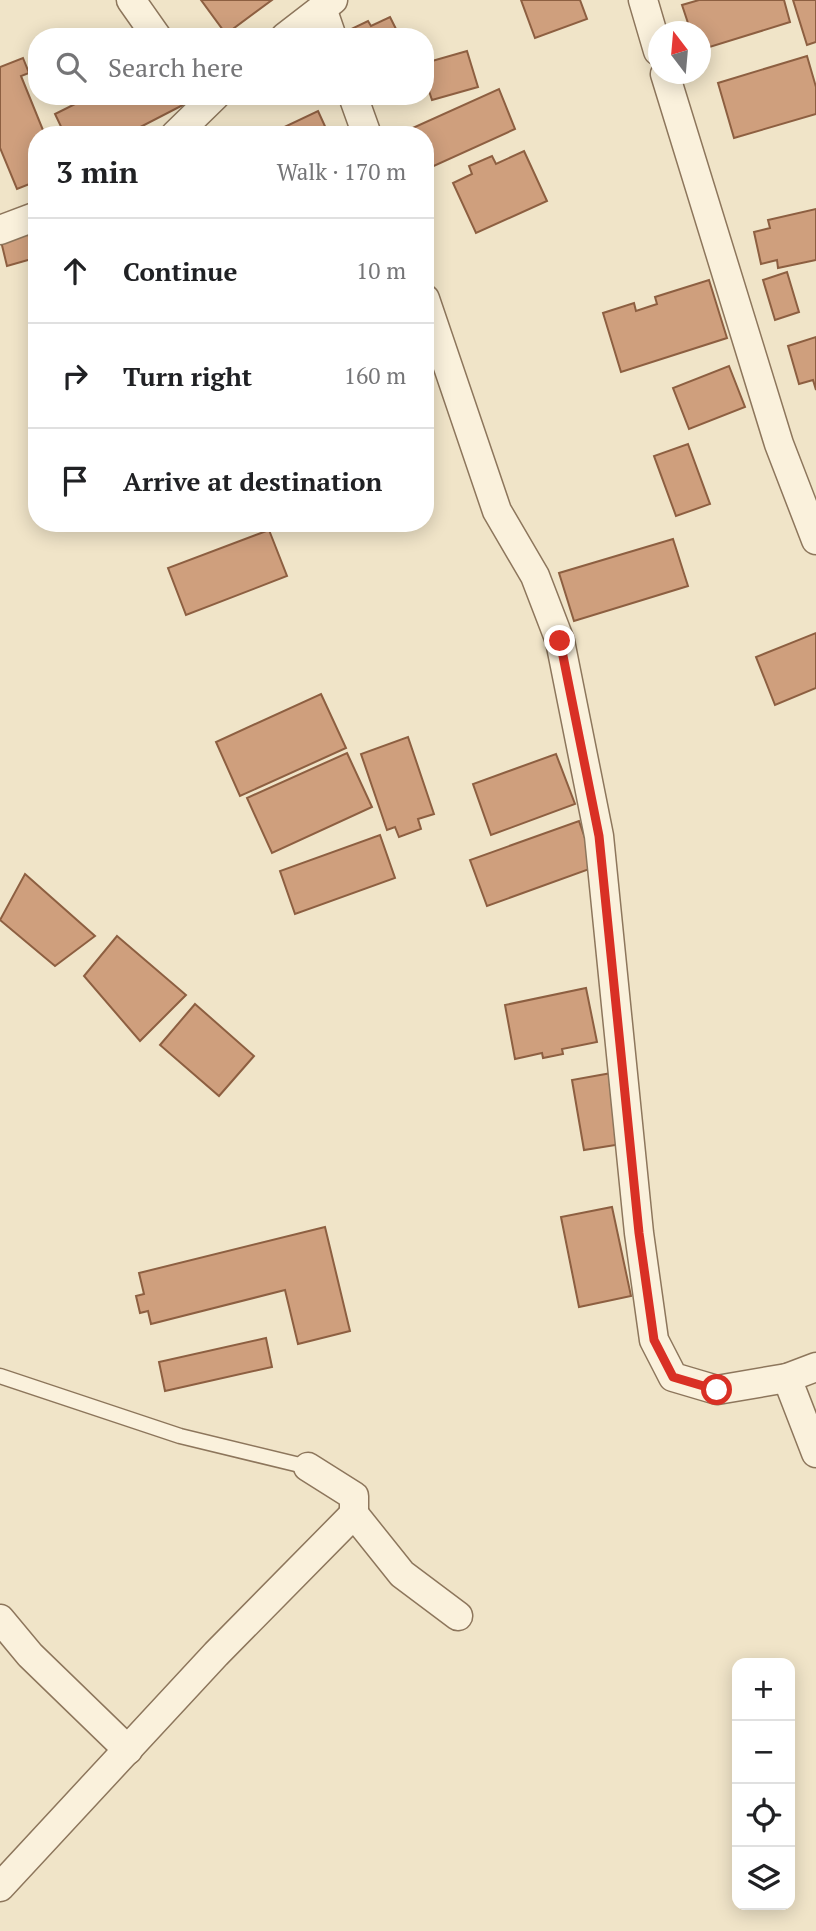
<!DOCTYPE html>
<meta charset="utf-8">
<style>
body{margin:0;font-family:"PT Serif",serif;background:#f2f2f2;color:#202124}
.controls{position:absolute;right:21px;bottom:21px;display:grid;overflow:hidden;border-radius:14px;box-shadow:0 4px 18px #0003}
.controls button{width:63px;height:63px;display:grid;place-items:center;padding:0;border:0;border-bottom:2px solid #e0e0e0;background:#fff;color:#202124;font:35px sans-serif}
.compass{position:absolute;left:648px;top:21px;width:63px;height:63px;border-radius:50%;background:#fff;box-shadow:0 4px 18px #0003;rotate:344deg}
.stop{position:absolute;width:21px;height:21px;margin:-16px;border:5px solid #d93025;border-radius:50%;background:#fff}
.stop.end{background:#d93025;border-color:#fff;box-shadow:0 2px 7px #0008}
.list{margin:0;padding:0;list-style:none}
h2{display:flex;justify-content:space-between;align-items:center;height:91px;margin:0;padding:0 28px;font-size:30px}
h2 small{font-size:23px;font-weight:400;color:#757577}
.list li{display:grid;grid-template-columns:46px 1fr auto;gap:21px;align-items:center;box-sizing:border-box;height:105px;padding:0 28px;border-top:2px solid #e0e0e0}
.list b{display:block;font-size:26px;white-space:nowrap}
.list em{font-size:23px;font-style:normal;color:#757577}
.icon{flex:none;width:38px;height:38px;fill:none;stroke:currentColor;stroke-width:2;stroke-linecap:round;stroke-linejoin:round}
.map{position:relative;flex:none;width:816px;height:1931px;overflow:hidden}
.search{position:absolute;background:#fff;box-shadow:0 4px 18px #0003;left:28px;top:28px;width:406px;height:77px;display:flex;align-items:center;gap:18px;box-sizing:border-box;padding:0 24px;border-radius:28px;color:#757577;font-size:26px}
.panel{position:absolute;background:#fff;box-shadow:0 4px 18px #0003;left:28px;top:126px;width:406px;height:406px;border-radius:28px}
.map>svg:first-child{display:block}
.building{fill:#cf9f7d;stroke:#8d5f41;stroke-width:2}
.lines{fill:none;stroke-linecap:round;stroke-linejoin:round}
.lane-casing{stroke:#8d765c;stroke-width:17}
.street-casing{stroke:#8d765c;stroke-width:31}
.lane{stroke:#faf1dc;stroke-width:14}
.street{stroke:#faf1dc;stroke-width:28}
.route{stroke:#d93025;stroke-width:9}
</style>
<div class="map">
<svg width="816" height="1931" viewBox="0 0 816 1931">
<rect width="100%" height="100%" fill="#f0e4c8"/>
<g class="building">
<polygon points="201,0 272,0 226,34"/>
<polygon points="521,0 580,0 587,19 535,38"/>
<polygon points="699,0 784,0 790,22 700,50 700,32 691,32 682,5"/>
<polygon points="793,0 816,0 816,42 807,45"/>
<polygon points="390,17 400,37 348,37 347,31 368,21 371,26"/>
<polygon points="467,51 478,87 432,100 425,79 425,63"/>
<polygon points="807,56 816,87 816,114 734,138 718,83"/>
<polygon points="23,58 29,73 21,76 45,135 37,135 37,181 17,189 0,148 0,67"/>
<polygon points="499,89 515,129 425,170 425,135 408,135 406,131"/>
<polygon points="91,96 179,96 183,105 125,135 65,135 55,114"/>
<polygon points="318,111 329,135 280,135 278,130"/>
<polygon points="524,151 547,201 476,233 453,183 472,174 469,166 492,156 496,164"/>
<polygon points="816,209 816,260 778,268 777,260 761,264 754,232 770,228 768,220"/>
<polygon points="27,230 35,258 7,266 0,237"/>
<polygon points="787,272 799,312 775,320 763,280"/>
<polygon points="709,280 727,338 621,372 603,313 634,303 636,311 657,304 655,297"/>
<polygon points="816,337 816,390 813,380 799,384 788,346"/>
<polygon points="729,366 745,407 689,429 673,388"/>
<polygon points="688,444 710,504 676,516 654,456"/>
<polygon points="269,530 287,576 186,615 168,568"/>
<polygon points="673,539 688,586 574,621 559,573"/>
<polygon points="816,633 816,688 775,705 756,657"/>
<polygon points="321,694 346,748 240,796 216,742"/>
<polygon points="408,737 434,814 418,819 421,829 399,837 395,827 387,830 361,754"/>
<polygon points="347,753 372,807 272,853 247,798"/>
<polygon points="556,754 575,804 491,835 473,784"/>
<polygon points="579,821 595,867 487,906 470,860"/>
<polygon points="380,835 395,878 295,914 280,871"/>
<polygon points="25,874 95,936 55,966 0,920"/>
<polygon points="117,936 186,995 140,1041 84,976"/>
<polygon points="586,988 597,1042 562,1049 563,1054 543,1058 542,1053 515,1059 505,1005"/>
<polygon points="195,1004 254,1056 219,1096 160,1045"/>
<polygon points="617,1072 628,1143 584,1150 572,1080"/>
<polygon points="612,1207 631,1296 579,1307 561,1217"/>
<polygon points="325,1227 350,1331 298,1344 285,1290 151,1324 148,1311 140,1313 136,1296 144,1294 139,1273"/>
<polygon points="266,1338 272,1367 165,1391 159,1362"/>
</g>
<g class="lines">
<defs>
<polyline id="lane" points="0,1376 180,1436 308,1467"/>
<g id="street">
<polyline points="131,0 157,37"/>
<polyline points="643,0 658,51"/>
<polyline points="322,8 332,37"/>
<polyline points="285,37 333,0"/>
<polyline points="665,74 779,444 816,540"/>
<polyline points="353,96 367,135"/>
<polyline points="175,135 215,96"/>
<polyline points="0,230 37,216"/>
<polyline points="425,299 497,511 535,576 560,641 599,836 639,1233 654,1340 673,1377 717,1390 787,1378 816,1367"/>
<polyline points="787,1378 816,1453"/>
<polyline points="308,1467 354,1496 354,1514"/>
<polyline points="0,1619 30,1655 128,1750"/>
<polyline points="0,1887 216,1654 354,1514 402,1574 458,1616"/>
</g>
</defs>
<use href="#lane" class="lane-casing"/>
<use href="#street" class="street-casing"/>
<use href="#lane" class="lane"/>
<use href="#street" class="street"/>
</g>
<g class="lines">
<polyline class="route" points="560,641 599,836 639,1233 654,1340 673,1377 717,1390"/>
</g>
</svg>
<div class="controls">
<button>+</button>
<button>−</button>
<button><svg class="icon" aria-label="locate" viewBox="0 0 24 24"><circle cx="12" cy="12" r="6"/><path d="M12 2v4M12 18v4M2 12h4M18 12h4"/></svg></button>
<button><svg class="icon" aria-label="layers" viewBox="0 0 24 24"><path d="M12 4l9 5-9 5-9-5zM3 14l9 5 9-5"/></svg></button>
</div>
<svg class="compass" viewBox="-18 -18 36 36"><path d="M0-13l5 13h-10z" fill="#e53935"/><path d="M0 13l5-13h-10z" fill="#757577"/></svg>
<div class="stop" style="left:717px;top:1390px"></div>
<div class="stop end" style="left:560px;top:641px"></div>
<div class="search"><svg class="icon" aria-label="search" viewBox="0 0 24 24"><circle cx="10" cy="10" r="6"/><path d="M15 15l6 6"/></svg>Search here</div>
<section class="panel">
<h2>3 min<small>Walk · 170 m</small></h2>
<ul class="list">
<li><svg class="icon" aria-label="ahead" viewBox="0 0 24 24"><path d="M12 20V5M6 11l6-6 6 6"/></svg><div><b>Continue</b></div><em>10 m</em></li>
<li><svg class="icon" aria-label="right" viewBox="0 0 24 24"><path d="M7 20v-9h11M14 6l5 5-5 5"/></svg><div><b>Turn right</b></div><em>160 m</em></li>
<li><svg class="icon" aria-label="arrive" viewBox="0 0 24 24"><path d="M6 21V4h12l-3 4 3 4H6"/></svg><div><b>Arrive at destination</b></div></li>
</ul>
</section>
</div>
